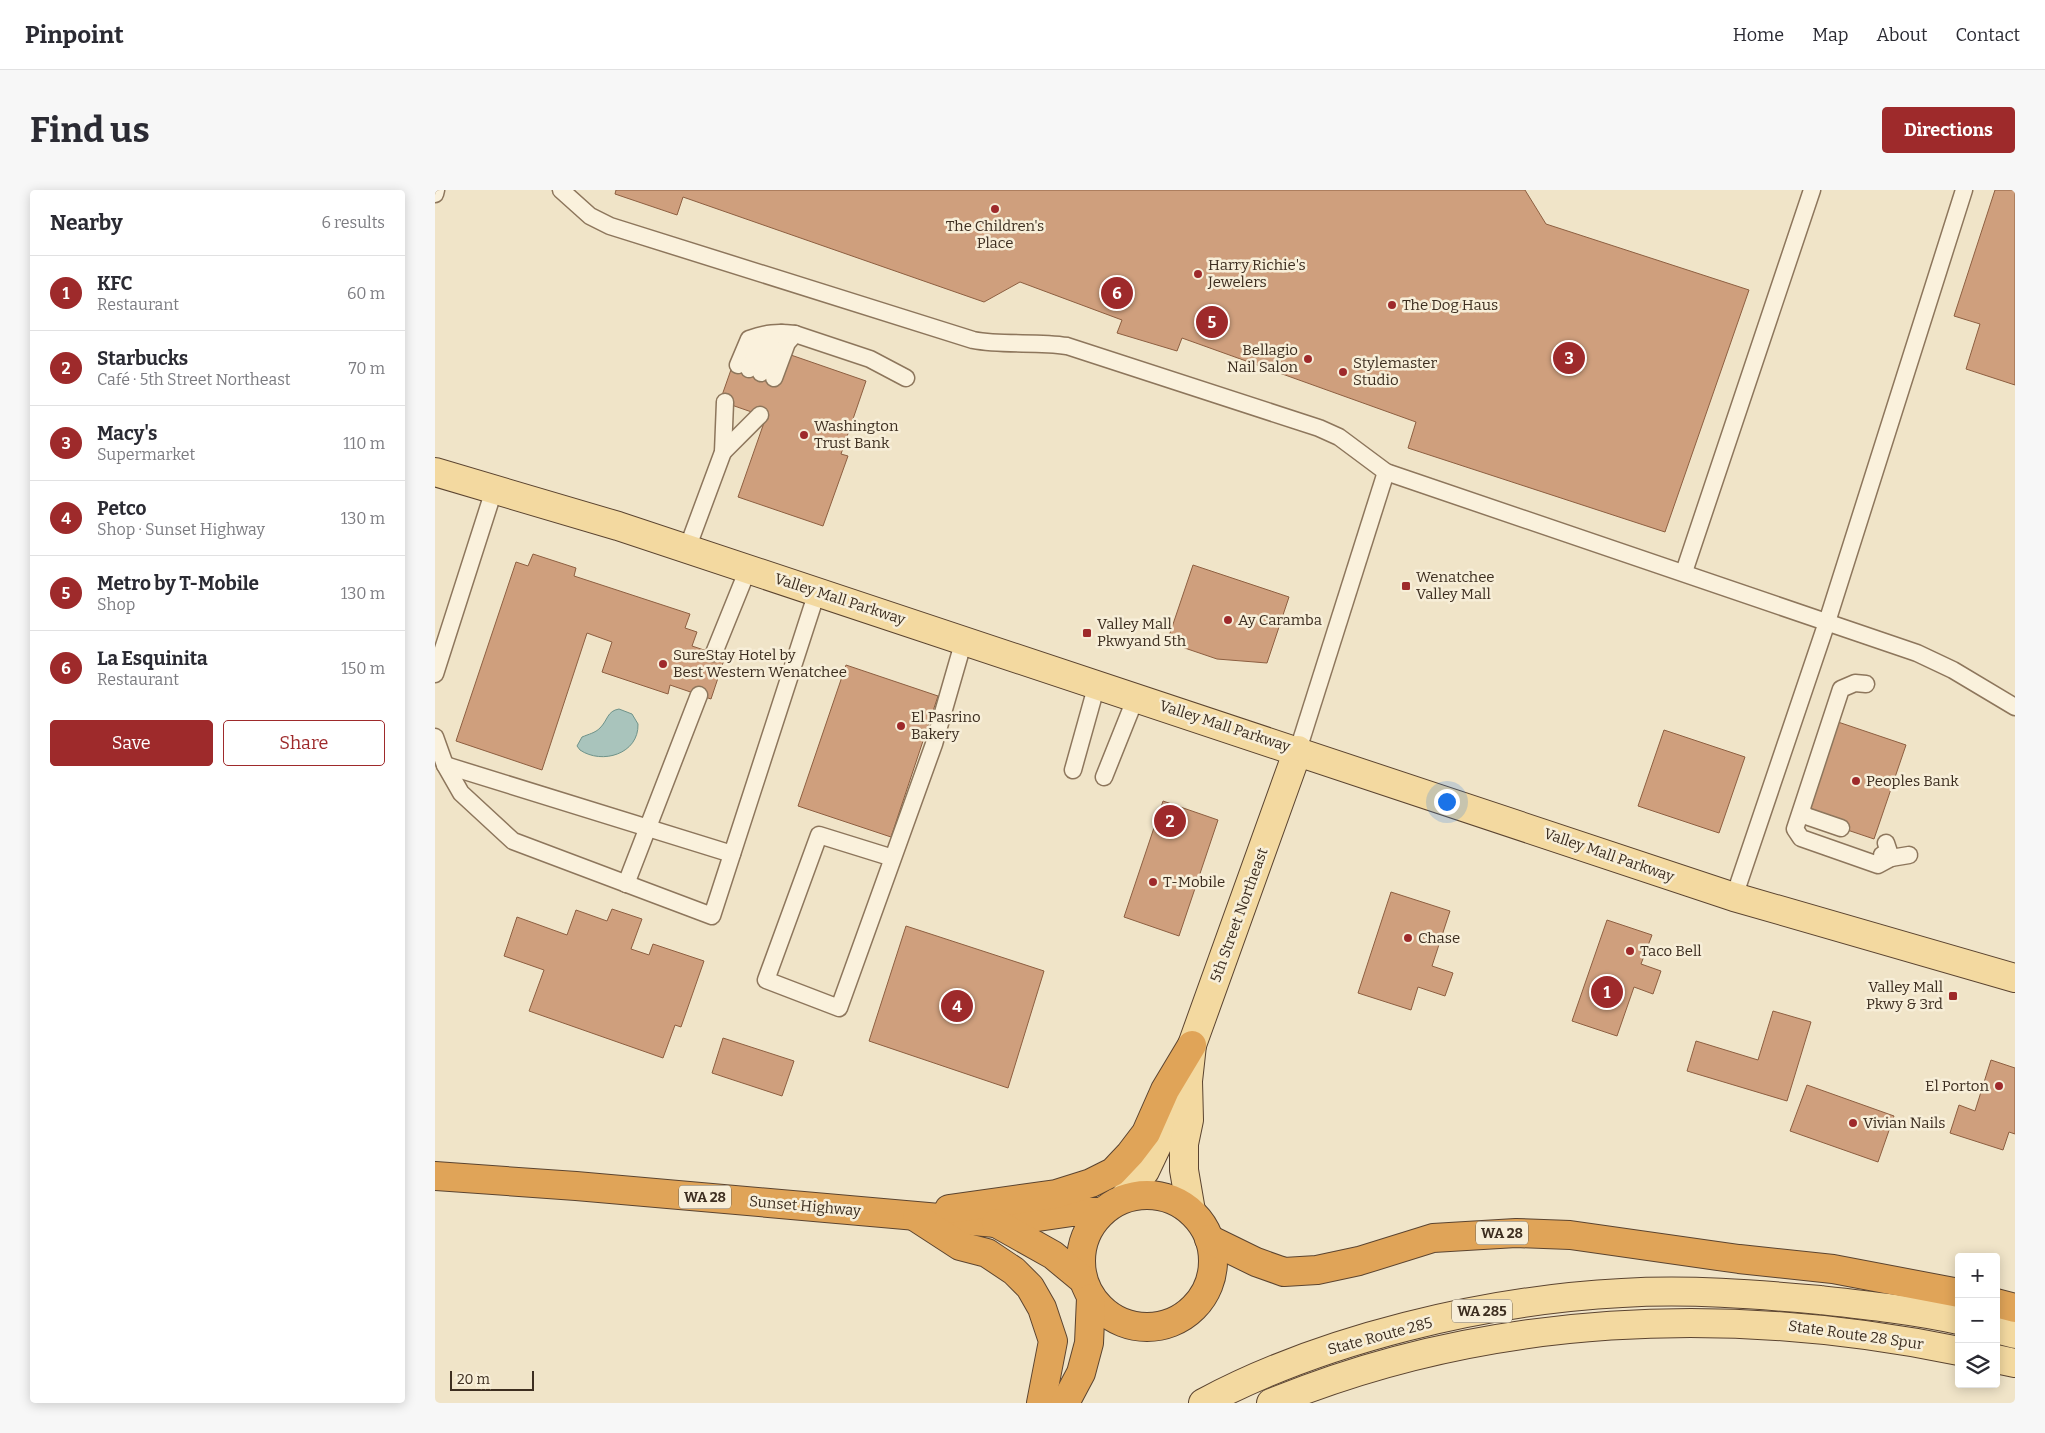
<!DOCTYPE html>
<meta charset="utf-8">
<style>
body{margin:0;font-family:Bitter,serif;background:#f7f7f7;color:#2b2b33}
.controls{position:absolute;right:15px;bottom:15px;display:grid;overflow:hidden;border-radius:5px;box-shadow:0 2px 12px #0003}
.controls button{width:45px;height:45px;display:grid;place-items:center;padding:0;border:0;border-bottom:1px solid #e1e1e2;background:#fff;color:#2b2b33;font:25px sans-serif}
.scale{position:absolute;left:15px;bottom:12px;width:84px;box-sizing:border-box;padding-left:5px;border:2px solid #3d2e20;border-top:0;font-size:14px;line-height:18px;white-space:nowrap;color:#3d2e20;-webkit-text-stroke:4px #f7eed8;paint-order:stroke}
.you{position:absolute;left:1011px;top:611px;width:18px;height:18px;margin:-12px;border:4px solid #fff;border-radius:50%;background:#1a73e8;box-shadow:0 0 0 8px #1a73e833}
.badge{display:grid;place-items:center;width:32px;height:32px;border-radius:50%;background:#9e2a2b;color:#fff;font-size:16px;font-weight:700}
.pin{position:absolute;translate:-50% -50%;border:2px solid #fff;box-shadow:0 1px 5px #0006}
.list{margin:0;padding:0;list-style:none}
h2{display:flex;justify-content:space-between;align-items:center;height:65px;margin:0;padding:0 20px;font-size:21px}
h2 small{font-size:16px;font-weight:400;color:#7c7c81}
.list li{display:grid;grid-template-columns:32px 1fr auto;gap:15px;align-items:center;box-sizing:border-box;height:75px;padding:0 20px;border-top:1px solid #e1e1e2}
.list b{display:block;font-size:19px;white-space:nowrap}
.list p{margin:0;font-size:16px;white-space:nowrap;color:#7c7c81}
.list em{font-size:16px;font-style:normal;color:#7c7c81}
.actions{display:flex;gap:10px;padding:15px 20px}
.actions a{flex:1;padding:11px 0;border:1px solid #9e2a2b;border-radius:5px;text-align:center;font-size:18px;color:#9e2a2b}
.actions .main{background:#9e2a2b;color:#fff}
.icon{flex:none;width:28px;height:28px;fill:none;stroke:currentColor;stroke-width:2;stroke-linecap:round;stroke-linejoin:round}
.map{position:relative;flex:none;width:1580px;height:1213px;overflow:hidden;border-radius:5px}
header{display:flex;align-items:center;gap:30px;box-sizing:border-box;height:70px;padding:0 25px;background:#fff;border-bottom:1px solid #e1e1e2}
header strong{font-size:24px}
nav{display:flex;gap:28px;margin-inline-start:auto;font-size:18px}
.intro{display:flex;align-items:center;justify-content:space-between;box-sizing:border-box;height:120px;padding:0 30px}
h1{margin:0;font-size:35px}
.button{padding:12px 22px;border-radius:5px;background:#9e2a2b;color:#fff;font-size:18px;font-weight:700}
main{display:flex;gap:30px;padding:0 30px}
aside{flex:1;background:#fff;border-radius:5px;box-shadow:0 2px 12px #0003}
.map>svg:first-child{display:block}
.water{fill:#a9c4bc;stroke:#6f938a}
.building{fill:#cf9f7d;stroke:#8d5f41}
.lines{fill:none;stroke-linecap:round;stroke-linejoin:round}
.lane-casing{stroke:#8d765c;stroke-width:19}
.primary-casing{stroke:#5b4430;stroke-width:30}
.highway-casing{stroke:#5b4430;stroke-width:30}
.lane{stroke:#faf1dc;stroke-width:16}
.primary{stroke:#f3d9a0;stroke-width:28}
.highway{stroke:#e0a458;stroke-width:28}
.poi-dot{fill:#9e2a2b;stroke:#f7eed8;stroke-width:2}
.labels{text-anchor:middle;stroke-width:5;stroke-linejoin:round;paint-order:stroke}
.shield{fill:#f7eed8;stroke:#756857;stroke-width:1}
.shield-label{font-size:14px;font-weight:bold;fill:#3d2e20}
.poi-label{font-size:15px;fill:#3d2e20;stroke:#f7eed8;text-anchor:start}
.street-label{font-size:15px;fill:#3d2e20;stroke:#f7eed8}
</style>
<header>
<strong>Pinpoint</strong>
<nav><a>Home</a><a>Map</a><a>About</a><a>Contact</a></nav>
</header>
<div class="intro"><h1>Find us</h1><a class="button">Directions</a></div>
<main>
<aside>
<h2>Nearby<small>6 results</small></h2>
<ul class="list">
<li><span class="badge">1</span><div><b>KFC</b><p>Restaurant</p></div><em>60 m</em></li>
<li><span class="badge">2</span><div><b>Starbucks</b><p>Café · 5th Street Northeast</p></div><em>70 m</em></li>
<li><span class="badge">3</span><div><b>Macy's</b><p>Supermarket</p></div><em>110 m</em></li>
<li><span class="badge">4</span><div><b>Petco</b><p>Shop · Sunset Highway</p></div><em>130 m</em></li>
<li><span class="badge">5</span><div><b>Metro by T-Mobile</b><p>Shop</p></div><em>130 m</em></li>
<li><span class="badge">6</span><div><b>La Esquinita</b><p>Restaurant</p></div><em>150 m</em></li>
</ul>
<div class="actions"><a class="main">Save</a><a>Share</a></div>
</aside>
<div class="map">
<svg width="1580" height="1213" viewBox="0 0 1580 1213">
<rect width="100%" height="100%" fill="#f0e4c8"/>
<path class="water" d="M 184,519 L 197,524 L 203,534 C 204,564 167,575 145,560 L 142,556 L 147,547 C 154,544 160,543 165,538 C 173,530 172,521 184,519 Z"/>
<g class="building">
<polygon points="181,0 1090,0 1111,34 1314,100 1230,342 973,258 981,232 747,148 742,161 682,143 687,130 585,92 549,112 248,7 242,25 180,4"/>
<polygon points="1560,0 1580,0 1580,195 1531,179 1545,134 1519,126"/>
<polygon points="353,164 431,191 406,264 413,266 388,336 303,307 331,227 285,211 298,174"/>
<polygon points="98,364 141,378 139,386 255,424 250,438 262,442 257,456 290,467 276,509 235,495 233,504 167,482 177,452 152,443 107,580 21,551 81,372 93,376"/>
<polygon points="758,375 854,407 832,473 782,469 732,452"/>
<polygon points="411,475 503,506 456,647 363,616"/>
<polygon points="1403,532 1471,555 1439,649 1371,626"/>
<polygon points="1229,540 1310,567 1284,643 1203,616"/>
<polygon points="728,611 783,630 744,746 689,727"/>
<polygon points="956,702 1015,721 997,776 1018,783 1010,806 983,797 976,820 923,803"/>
<polygon points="177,719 207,729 196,759 214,765 218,754 269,771 246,837 240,835 228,868 94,821 109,780 69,766 82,727 132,745 141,720 172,731"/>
<polygon points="1172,730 1217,745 1206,774 1226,781 1218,804 1199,797 1182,846 1137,831"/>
<polygon points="471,736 609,781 573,898 434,851"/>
<polygon points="1338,821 1376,832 1352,911 1252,881 1261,851 1323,870"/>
<polygon points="288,848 359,871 347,906 277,883"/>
<polygon points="1556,870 1580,878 1580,944 1574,942 1568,960 1515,943 1524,915 1540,921"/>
<polygon points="1372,895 1459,926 1443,972 1355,941"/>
</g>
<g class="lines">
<defs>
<g id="lane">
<path d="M 126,0 L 155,26 L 175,36 L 538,150 C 569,156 601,151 632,156 L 884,238 L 904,247 L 951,282 L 1482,463 L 1518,480 L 1580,517"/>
<polyline points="0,4 1,0"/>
<path d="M 303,175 L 314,149 C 332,143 341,142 360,144 L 435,169 L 471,188"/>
<polyline points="314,179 327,148"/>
<polyline points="326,183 334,160 347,143"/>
<polyline points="339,188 352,153 360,144"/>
<polyline points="288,262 325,225"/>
<polyline points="252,359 288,262 290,212"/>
<polyline points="1249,382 1377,0"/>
<polyline points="279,463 313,379"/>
<polyline points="0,484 59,300"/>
<polyline points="1431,494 1420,493 1406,499 1360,639 1366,648 1443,675 1456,668 1451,653"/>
<polyline points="0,547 10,575 26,603 78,651 277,726 382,402"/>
<polyline points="863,560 951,282"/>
<polyline points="10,575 297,664"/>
<polyline points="638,580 662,494"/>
<polyline points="669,587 701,507"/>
<polyline points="1367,621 1371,626 1406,638"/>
<polyline points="1447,665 1456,668 1474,665"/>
<polyline points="458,668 384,645 331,790 404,818 499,554 529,450"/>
<polyline points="191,694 264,505"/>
<polyline points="1299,707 1392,432 1529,0"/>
</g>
<g id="primary">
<polyline points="0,282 183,336 1299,707 1580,788"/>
<polyline points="689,1008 710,981 749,899"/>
<polyline points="756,1021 749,980 749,954 754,930 753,891 757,855 863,560"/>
<polyline points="1561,1139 1580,1144"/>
<polyline points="1561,1169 1580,1173"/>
<path d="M 768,1213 C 887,1149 1051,1110 1187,1103 C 1253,1099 1319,1104 1385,1110 C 1431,1115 1478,1120 1524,1130"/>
<path d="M 836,1213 C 1054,1123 1294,1114 1524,1161"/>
</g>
<g id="highway">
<polyline points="0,986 141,996 561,1033 637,1022 666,1022"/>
<circle cx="712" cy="1071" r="66"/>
<polyline points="514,1019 621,1004 656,993 678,982 695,964 711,943 730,900 757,855"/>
<polyline points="482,1028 525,1056 552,1063 579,1081 595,1097 607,1118 618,1151 606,1213"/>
<polyline points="561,1033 618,1065 647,1089"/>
<polyline points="774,1049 821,1072 849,1082 882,1080 924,1071 998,1048 1081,1043 1135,1045 1304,1069 1398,1079 1524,1103"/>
<polyline points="1561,1113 1580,1118"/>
<polyline points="630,1213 646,1183 654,1153 656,1108"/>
</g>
</defs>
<use href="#lane" class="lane-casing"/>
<use href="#primary" class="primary-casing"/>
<use href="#highway" class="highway-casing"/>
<use href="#lane" class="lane"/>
<use href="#primary" class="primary"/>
<use href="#highway" class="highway"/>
</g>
<g class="poi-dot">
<circle cx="560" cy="19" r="5"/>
<circle cx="763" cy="84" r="5"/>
<circle cx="957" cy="115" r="5"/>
<circle cx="873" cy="169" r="5"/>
<circle cx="908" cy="182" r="5"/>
<circle cx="369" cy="245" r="5"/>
<rect x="966" y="391" width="10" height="10" rx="2.5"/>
<circle cx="793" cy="430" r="5"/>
<rect x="647" y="438" width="10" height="10" rx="2.5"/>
<circle cx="228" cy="474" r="5"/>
<circle cx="466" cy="536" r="5"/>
<circle cx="1421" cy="591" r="5"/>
<circle cx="718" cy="692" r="5"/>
<circle cx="973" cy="748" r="5"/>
<circle cx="1195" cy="761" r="5"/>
<rect x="1513" y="801" width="10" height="10" rx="2.5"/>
<circle cx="1564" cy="896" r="5"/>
<circle cx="1418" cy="933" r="5"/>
</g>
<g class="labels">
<g class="shield">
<rect x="244" y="995.5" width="52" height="23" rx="4"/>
<rect x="1041" y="1031.5" width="52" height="23" rx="4"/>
<rect x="1017" y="1109.5" width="60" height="23" rx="4"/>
</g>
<g class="shield-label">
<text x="270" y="1012">WA 28</text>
<text x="1067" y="1048">WA 28</text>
<text x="1047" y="1126">WA 285</text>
</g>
<g class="poi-label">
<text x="560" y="41" text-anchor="middle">The Children's<tspan x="560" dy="17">Place</tspan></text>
<text x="773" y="80">Harry Richie's<tspan x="773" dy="17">Jewelers</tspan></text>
<text x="967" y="120">The Dog Haus</text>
<text x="863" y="165" text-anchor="end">Bellagio<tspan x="863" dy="17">Nail Salon</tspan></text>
<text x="918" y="178">Stylemaster<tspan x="918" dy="17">Studio</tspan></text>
<text x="379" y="241">Washington<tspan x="379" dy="17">Trust Bank</tspan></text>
<text x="981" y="392">Wenatchee<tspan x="981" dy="17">Valley Mall</tspan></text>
<text x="803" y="435">Ay Caramba</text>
<text x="662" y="439">Valley Mall<tspan x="662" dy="17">Pkwyand 5th</tspan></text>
<text x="238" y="470">SureStay Hotel by<tspan x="238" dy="17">Best Western Wenatchee</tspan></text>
<text x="476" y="532">El Pasrino<tspan x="476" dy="17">Bakery</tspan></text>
<text x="1431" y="596">Peoples Bank</text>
<text x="728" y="697">T-Mobile</text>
<text x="983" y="753">Chase</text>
<text x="1205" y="766">Taco Bell</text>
<text x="1508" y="802" text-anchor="end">Valley Mall<tspan x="1508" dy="17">Pkwy &amp; 3rd</tspan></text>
<text x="1554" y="901" text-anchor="end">El Porton</text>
<text x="1428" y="938">Vivian Nails</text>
</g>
<g class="street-label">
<text transform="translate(405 409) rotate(18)" y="5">Valley Mall Parkway</text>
<text transform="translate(790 536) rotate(18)" y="5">Valley Mall Parkway</text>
<text transform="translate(1174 665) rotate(19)" y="5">Valley Mall Parkway</text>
<text transform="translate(804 725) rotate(-70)" y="5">5th Street Northeast</text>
<text transform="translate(370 1016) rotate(5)" y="5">Sunset Highway</text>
<text transform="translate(1421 1145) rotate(8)" y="5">State Route 28 Spur</text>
<text transform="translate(945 1146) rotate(-15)" y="5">State Route 285</text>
</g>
</g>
</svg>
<div class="controls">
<button>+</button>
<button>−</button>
<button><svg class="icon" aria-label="layers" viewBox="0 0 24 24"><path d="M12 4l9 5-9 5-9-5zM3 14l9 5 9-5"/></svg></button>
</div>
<div class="scale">20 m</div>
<div class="you"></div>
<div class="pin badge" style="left:1172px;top:802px">1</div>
<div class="pin badge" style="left:735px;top:631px">2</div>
<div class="pin badge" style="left:1134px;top:168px">3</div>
<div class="pin badge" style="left:522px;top:816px">4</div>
<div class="pin badge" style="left:777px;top:132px">5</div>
<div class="pin badge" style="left:682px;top:103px">6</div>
</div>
</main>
